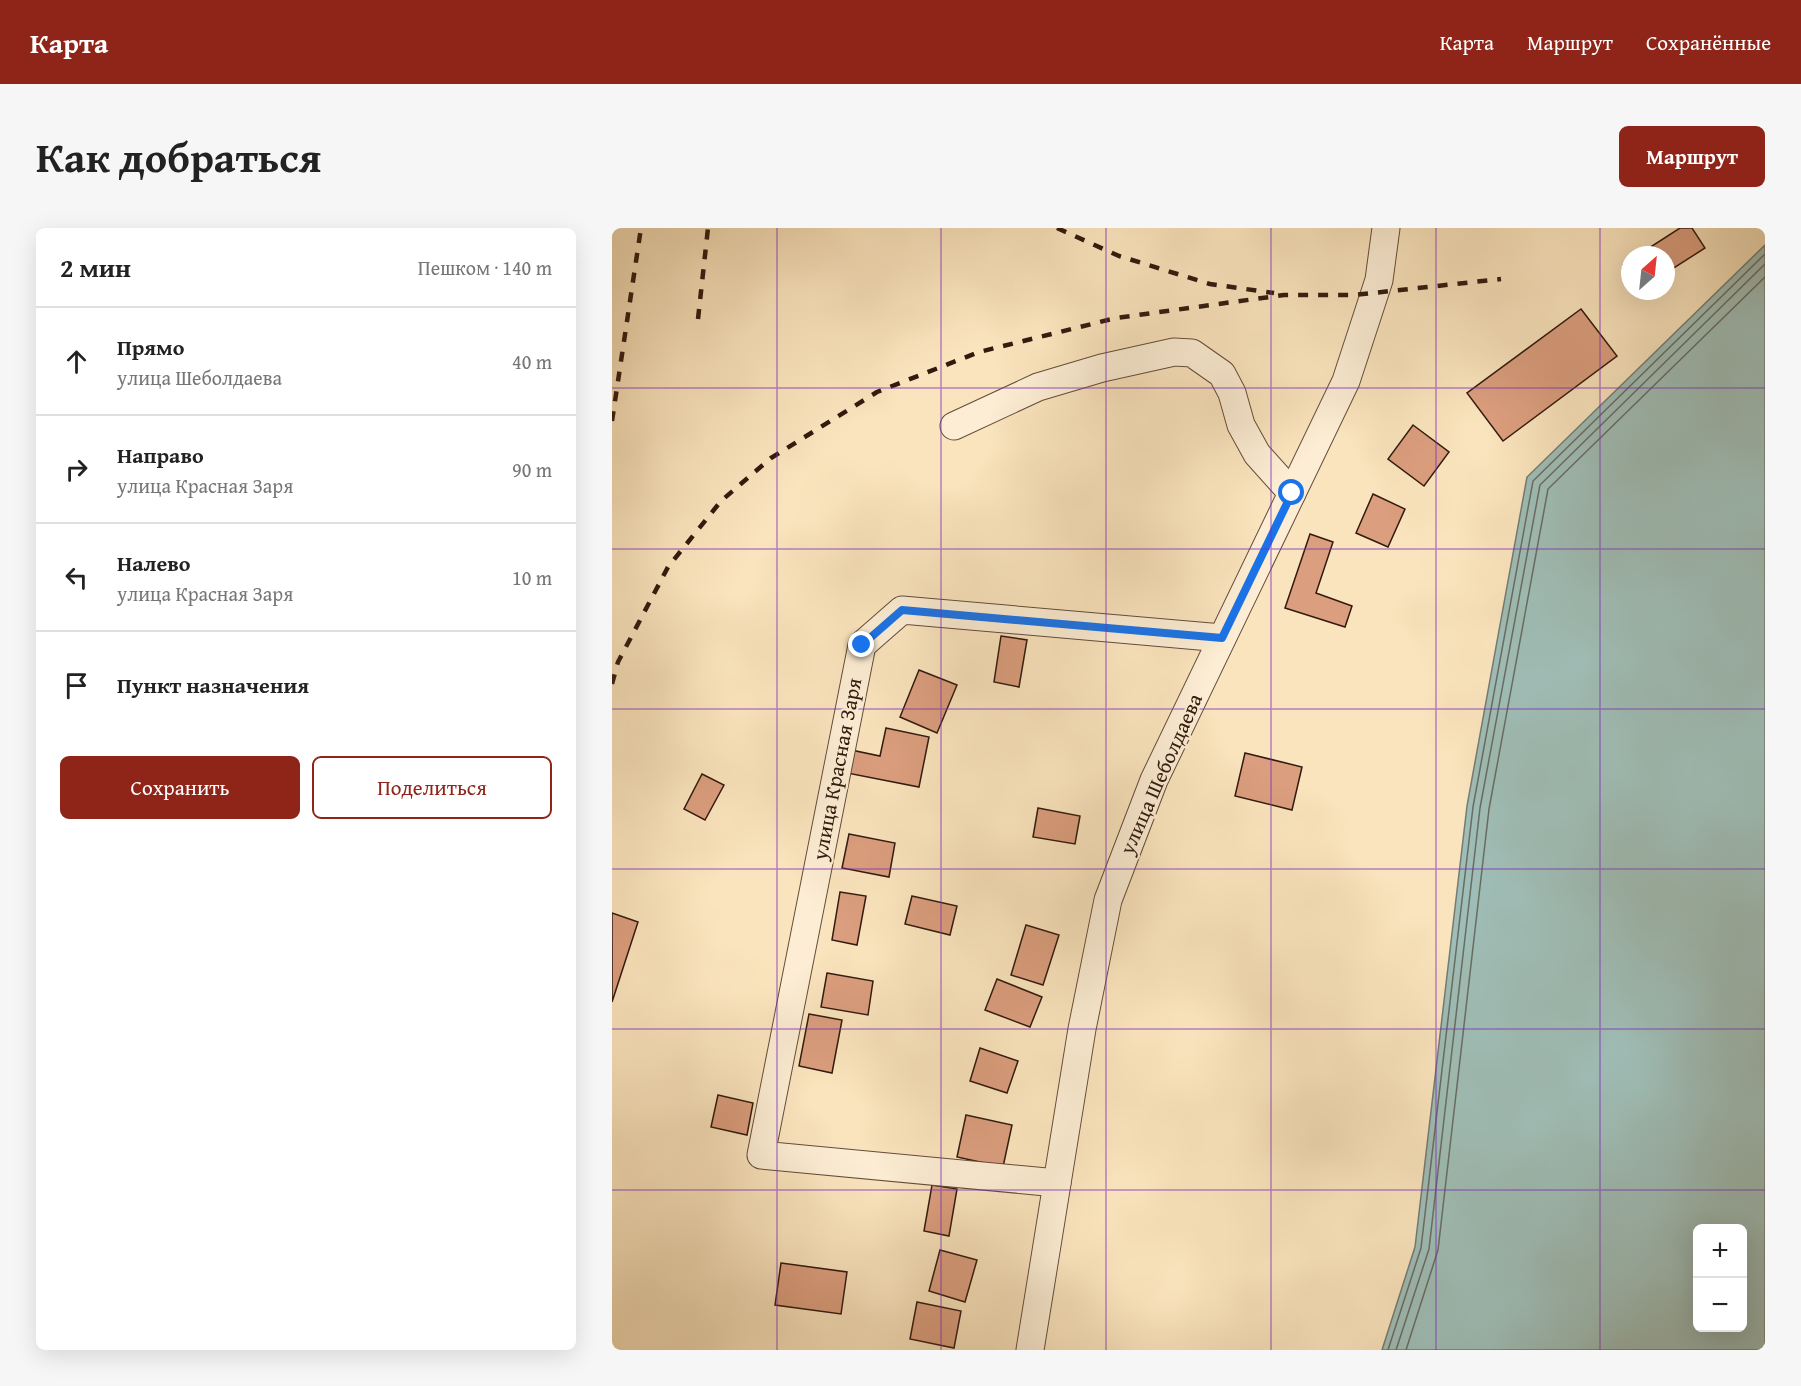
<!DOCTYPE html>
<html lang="ru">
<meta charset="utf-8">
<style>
body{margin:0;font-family:"Gentium Book Plus",serif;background:#f6f6f6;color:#222}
.controls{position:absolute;right:18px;bottom:18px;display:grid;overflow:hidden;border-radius:9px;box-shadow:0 6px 24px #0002}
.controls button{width:54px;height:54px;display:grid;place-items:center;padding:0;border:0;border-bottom:2px solid #e0e0e0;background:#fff;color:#222;font:30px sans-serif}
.compass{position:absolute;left:1009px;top:18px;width:54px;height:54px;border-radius:50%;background:#fff;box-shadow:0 6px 24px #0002;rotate:27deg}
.stop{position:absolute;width:18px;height:18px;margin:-14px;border:4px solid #1a73e8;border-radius:50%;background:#fff}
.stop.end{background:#1a73e8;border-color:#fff;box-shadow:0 2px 6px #0008}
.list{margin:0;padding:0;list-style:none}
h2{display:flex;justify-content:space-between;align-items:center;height:78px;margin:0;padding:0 24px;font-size:26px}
h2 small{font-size:20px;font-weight:400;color:#767676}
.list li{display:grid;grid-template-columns:39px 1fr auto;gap:18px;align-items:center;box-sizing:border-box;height:108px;padding:0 24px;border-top:2px solid #e0e0e0}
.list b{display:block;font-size:22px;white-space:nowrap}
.list p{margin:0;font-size:20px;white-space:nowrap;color:#767676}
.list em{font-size:20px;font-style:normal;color:#767676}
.actions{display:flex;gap:12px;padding:18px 24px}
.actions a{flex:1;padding:14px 0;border:2px solid #8f2418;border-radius:9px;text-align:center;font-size:21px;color:#8f2418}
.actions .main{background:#8f2418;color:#fff}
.icon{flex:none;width:33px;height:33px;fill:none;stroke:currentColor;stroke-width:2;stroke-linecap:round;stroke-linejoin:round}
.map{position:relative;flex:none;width:1153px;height:1122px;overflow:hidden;border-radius:9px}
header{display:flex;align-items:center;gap:36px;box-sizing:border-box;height:84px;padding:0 30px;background:#8f2418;color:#fff}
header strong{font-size:28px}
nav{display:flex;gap:33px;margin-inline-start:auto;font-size:21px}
.intro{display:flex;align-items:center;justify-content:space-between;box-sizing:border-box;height:144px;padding:0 36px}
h1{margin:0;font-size:42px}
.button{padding:15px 27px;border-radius:9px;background:#8f2418;color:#fff;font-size:21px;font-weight:700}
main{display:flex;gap:36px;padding:0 36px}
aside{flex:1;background:#fff;border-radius:9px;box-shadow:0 6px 24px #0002}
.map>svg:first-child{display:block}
.water{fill:#9fbeb7;stroke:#737c74;stroke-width:1.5;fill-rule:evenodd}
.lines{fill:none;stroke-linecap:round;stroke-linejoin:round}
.shore{stroke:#686c63;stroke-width:1.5}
.building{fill:#db9e7e;stroke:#321a0f;stroke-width:1.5}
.minor-casing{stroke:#644c3a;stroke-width:29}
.minor{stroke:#fcedd4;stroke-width:27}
.rail{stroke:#321a0f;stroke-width:4.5;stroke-dasharray:10 10;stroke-linecap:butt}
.route{stroke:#1a73e8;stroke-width:8}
.grid{fill:none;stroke:#7b2cbf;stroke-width:1.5;stroke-opacity:0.55}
.labels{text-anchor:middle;stroke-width:4.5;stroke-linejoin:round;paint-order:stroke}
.street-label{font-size:21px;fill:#321a0f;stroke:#fcedd4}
</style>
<header>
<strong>Карта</strong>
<nav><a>Карта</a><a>Маршрут</a><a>Сохранённые</a></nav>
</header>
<div class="intro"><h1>Как добраться</h1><a class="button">Маршрут</a></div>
<main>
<aside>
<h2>2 мин<small>Пешком · 140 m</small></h2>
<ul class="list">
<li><svg class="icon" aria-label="ahead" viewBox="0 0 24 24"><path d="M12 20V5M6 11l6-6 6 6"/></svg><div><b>Прямо</b><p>улица Шеболдаева</p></div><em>40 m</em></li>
<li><svg class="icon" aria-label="right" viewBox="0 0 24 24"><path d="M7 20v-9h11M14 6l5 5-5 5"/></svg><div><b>Направо</b><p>улица Красная Заря</p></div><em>90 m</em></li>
<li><svg class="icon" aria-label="left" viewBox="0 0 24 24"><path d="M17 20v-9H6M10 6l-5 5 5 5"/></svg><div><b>Налево</b><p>улица Красная Заря</p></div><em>10 m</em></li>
<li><svg class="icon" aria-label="arrive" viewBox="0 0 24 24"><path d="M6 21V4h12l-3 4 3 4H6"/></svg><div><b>Пункт назначения</b></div></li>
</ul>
<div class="actions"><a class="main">Сохранить</a><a>Поделиться</a></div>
</aside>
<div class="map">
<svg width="1153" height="1122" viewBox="0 0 1153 1122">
<rect width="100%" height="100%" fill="#fae4bd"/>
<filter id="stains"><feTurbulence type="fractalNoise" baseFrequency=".00333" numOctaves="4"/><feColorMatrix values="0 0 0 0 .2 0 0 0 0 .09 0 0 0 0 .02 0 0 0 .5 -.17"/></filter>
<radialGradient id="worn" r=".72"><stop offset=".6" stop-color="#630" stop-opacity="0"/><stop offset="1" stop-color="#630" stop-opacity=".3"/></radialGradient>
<path class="water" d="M 1153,17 L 1153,1122 L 770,1122 L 803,1019 L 855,578 L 915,249 ZM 1086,1000 L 1130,1000 L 1130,1100 L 1086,1100 Z"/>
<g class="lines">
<g class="shore">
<polyline points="776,1122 809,1020 861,579 921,253 1153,26"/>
<polyline points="784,1122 817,1021 868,580 928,257 1153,36"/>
<polyline points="794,1122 826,1022 877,581 936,261 1153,49"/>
</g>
</g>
<g class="building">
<polygon points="1068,0 1080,0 1093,20 1054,45 1054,27 1026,27"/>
<polygon points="1018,32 1018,49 1011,37"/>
<polygon points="969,81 1005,128 891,213 855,165"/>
<polygon points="801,197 837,224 812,258 776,231"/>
<polygon points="761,266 793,281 776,319 744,305"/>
<polygon points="698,306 721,314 704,365 740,378 733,399 673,380"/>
<polygon points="389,408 415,412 407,459 382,454"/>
<polygon points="307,442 345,457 325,505 288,489"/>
<polygon points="274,500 317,509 307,559 235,545 239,522 268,528"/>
<polygon points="633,525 690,539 680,582 623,568"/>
<polygon points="90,546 112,557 93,592 72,581"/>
<polygon points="426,580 468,588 463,616 421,609"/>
<polygon points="237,606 283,615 277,649 230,640"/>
<polygon points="228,664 254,668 245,717 220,712"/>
<polygon points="300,668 345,678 338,707 293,696"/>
<polygon points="0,685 26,694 0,774"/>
<polygon points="414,697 447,707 431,757 399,747"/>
<polygon points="215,745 261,753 256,787 209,779"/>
<polygon points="385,751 430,769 418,799 373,782"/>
<polygon points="197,786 230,792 220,845 187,838"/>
<polygon points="368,820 406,833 395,865 358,853"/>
<polygon points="106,867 141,875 135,907 99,899"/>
<polygon points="354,887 400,897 391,939 345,929"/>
<polygon points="320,957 345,961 337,1008 312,1003"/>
<polygon points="328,1022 365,1032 353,1074 317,1063"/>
<polygon points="169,1035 235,1044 229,1086 163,1077"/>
<polygon points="305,1074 349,1083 342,1120 298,1111"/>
</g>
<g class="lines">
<defs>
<g id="minor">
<polyline points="342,198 426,159 490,140 562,124 580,125 610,146 620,165 629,197 645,226 680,265"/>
<polyline points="445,955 149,927 250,417 290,382 610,410"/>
<polyline points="418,1122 470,801 496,672 542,552 734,153 767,52 774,0"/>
</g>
</defs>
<use href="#minor" class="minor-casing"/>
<use href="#minor" class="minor"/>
<g class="rail">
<polyline points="445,0 507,28 598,56 662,65"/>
<polyline points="86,91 96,0"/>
<polyline points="0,193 29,0"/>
<polyline points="0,456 6,434 56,339 109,273 159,230 265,164 367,124 504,90 672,67 742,67 889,51"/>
</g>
</g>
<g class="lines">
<polyline class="route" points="250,417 290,382 610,410 680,265"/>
</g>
<path class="grid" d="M 165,0 L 165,1122M 329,0 L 329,1122M 494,0 L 494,1122M 659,0 L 659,1122M 824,0 L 824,1122M 988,0 L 988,1122M 0,160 L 1153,160M 0,321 L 1153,321M 0,481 L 1153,481M 0,641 L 1153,641M 0,801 L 1153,801M 0,962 L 1153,962"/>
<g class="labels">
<g class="street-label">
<text transform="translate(225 541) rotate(-79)" y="7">улица Красная Заря</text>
<text transform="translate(549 546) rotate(-66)" y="7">улица Шеболдаева</text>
</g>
</g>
<rect width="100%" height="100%" filter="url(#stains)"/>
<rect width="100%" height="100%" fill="url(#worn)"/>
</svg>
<div class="controls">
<button>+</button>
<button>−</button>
</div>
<svg class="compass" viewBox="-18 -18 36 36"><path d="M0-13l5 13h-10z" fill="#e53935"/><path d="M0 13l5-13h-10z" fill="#767676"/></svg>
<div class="stop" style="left:680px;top:265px"></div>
<div class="stop end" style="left:250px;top:417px"></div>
</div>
</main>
